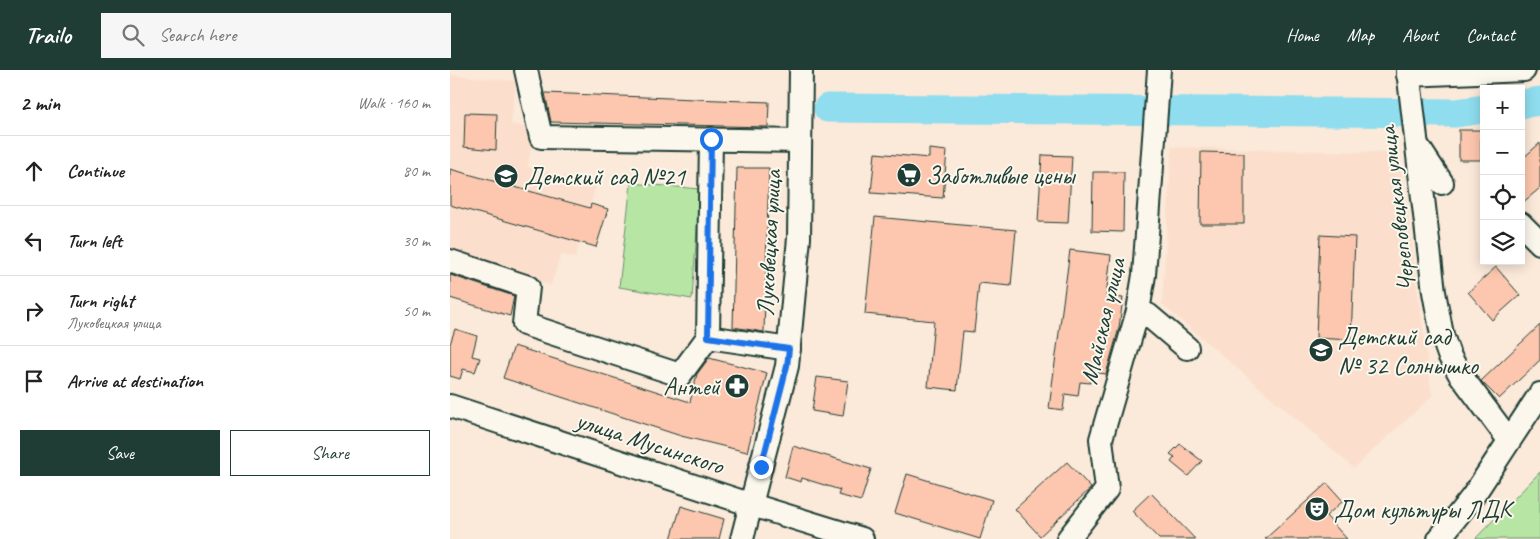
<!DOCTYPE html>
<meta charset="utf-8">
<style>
body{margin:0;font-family:Caveat,sans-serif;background:#f6f6f6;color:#222}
.controls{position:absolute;right:15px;top:15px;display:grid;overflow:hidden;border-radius:0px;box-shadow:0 2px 12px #0003}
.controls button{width:45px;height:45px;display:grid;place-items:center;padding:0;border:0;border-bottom:1px solid #e0e0e0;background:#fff;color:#222;font:25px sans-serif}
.stop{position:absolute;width:15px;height:15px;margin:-11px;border:4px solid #1a73e8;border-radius:50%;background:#fff}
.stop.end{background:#1a73e8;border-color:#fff;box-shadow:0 1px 5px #0008}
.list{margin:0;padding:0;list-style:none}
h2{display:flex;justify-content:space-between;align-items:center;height:65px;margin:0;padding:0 20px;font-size:21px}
h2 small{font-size:16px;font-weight:400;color:#767676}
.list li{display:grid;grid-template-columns:32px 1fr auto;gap:15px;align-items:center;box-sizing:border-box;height:70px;padding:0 20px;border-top:1px solid #e0e0e0}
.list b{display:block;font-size:19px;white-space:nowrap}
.list p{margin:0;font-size:16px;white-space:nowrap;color:#767676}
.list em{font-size:16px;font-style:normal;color:#767676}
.actions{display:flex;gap:10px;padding:15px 20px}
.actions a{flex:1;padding:11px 0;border:1px solid #1f3d34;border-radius:0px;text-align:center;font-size:18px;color:#1f3d34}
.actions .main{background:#1f3d34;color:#fff}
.icon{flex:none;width:28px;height:28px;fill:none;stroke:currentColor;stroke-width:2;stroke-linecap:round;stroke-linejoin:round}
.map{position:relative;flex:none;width:1090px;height:469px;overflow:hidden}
header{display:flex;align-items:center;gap:30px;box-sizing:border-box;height:70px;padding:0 25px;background:#1f3d34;color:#fff}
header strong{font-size:24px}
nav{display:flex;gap:28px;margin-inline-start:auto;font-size:18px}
.search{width:350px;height:45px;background:#f6f6f6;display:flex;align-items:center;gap:12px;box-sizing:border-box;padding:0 18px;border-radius:0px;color:#767676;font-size:19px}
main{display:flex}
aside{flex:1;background:#fff}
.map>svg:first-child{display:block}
.built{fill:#fbdfcc}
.green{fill:#b6e5a4;stroke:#6a916c}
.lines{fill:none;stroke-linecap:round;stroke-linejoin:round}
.river{stroke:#8fddee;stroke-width:29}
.building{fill:#fcc7ae;stroke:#1f3d34}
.minor-casing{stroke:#1f3d34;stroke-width:26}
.minor{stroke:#fbf7ec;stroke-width:22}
.route{stroke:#1a73e8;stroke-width:6}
.labels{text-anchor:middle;stroke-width:4;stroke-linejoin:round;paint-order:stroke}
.poi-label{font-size:25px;fill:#1f3d34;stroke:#fbf7ec;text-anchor:start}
.street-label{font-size:25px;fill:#1f3d34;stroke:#fbf7ec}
</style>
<header>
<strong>Trailo</strong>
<div class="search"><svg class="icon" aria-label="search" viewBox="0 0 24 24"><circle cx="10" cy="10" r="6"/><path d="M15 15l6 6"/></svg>Search here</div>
<nav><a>Home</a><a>Map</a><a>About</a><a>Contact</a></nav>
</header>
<main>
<aside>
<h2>2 min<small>Walk · 160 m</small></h2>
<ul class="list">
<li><svg class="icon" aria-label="ahead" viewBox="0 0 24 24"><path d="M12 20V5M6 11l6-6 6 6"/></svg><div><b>Continue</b></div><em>80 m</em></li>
<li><svg class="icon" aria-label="left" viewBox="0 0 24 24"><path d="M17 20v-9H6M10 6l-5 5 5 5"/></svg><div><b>Turn left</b></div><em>30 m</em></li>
<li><svg class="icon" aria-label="right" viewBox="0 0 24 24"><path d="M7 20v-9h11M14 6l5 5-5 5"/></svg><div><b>Turn right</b><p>Луковецкая улица</p></div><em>50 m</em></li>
<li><svg class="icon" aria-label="arrive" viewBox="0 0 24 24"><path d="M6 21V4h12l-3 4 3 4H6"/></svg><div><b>Arrive at destination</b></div></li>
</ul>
<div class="actions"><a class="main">Save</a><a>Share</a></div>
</aside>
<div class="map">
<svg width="1090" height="469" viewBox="0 0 1090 469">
<rect width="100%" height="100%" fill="#fbe9d9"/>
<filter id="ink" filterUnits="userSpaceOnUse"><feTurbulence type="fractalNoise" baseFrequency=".02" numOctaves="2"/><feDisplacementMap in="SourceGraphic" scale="10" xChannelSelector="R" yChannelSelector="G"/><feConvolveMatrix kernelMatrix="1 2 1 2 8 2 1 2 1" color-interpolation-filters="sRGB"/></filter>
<g filter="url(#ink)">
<g class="built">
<polygon points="0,5 66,11 61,54 84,59 78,97 146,115 125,188 111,184 101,215 0,183"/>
<polygon points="722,77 949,83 982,326 904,398 712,234"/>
</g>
<g class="green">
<polygon points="181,113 250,119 242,229 169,217"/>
<polygon points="1090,402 1090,469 1025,469"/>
</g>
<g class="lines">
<g class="river">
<polyline points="1071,34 1090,31"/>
<polyline points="378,38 1006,43 1034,39"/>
</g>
</g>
<g class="building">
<polygon points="95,23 319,32 318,57 101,52"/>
<polygon points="15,43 47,44 46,80 14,77"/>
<rect x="1009" y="60" width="22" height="30"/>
<polygon points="1090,73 1090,118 1071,134 1071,90"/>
<polygon points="479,79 497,81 493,128 421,123 425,83 479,88"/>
<polygon points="751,82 794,83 794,154 750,154"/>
<polygon points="592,85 622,86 618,153 588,152"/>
<polygon points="287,98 319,98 314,262 283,257"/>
<polygon points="0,99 140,138 141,134 158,139 146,177 0,135"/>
<polygon points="643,102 674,102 673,162 642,161"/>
<polygon points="425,147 566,160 561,216 529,213 524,262 513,261 507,320 478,317 484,251 415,244"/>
<polygon points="870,165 905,167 901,270 866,268"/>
<polygon points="620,180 661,185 656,226 673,228 669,258 656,304 642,302 640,313 630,312 628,326 615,324 613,340 599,338"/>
<polygon points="1046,197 1070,225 1042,250 1018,222"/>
<polygon points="0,205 64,226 60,246 0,228"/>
<polygon points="1090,255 1090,290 1049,329 1031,311"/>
<polygon points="5,259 27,266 22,286 30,288 25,302 13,299 10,309 0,306 0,274"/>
<polygon points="64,276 240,332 247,304 259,288 317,303 297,382 231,366 53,308"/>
<polygon points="367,307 398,311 393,346 362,341"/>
<polygon points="730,374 752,391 738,406 721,392 725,387 720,384"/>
<polygon points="343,376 421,399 411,431 388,425 390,420 352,408 351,412 335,407"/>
<polygon points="617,392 641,418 590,466 565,439"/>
<polygon points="457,404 542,430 530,469 445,443"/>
<polygon points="877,413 893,431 876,446 897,469 815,469"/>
<polygon points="701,423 745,469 709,469 682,441"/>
<polygon points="231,436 274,449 269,469 221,469"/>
</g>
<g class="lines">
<defs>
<g id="minor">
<polyline points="76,0 91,67 350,71"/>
<polyline points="958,0 984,222 992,265 999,285 1009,303 1059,370"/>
<polyline points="958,5 1074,0"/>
<polyline points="261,69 258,267 339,279"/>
<polyline points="969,78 992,113"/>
<polyline points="1071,154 1090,173"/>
<polyline points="0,191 78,217 74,254 230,305 258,267"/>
<polyline points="688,241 698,245 737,278"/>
<polyline points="0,336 302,435 412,469"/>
<polyline points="292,469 337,296 349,168 351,0"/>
<polyline points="618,469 657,419 651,369 688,241 694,205 709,0"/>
<polyline points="989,469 1023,426 1090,324"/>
</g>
</defs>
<use href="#minor" class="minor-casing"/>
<use href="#minor" class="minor"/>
</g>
</g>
<g class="lines" filter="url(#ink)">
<polyline class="route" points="261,69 258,267 339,279 337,296 311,397"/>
</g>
<defs>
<symbol id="supermarket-disc" viewBox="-11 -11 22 22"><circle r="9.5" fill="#1f3d34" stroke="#fbf7ec"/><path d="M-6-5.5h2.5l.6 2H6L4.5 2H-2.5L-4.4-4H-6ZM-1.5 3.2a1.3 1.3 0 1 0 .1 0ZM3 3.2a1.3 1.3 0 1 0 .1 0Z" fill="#fff"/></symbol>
<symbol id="school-disc" viewBox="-11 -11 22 22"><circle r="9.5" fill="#1f3d34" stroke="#fbf7ec"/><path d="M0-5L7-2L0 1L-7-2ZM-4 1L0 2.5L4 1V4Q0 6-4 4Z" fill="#fff"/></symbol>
<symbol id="pharmacy-disc" viewBox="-11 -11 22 22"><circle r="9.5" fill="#1f3d34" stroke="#fbf7ec"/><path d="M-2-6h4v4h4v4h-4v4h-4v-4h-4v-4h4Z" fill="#fff"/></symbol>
<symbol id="theatre-disc" viewBox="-11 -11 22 22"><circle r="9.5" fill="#1f3d34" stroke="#fbf7ec"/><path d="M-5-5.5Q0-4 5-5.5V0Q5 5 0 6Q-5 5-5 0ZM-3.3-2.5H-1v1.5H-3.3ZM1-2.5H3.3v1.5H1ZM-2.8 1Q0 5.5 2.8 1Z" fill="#fff"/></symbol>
</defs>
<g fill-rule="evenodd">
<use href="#supermarket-disc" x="445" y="91" width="28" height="28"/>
<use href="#school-disc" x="42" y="92" width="28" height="28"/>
<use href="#school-disc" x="857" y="266" width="28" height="28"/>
<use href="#pharmacy-disc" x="273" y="302" width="28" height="28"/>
<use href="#theatre-disc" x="853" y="425" width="28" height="28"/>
</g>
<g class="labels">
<g class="poi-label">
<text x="476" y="114">Заботливые цены</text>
<text x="74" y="115">Детский сад №21</text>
<text x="888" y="275">Детский сад<tspan x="888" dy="29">№ 32 Солнышко</tspan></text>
<text x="270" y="325" text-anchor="end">Антей</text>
<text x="884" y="448">Дом культуры ЛДК</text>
</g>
<g class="street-label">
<text transform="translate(946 139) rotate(-97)" y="9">Череповецкая улица</text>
<text transform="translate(318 173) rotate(-87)" y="9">Луковецкая улица</text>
<text transform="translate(652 251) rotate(-77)" y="9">Майская улица</text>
<text transform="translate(200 372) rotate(18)" y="9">улица Мусинского</text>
</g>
</g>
</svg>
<div class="controls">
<button>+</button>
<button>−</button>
<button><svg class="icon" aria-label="locate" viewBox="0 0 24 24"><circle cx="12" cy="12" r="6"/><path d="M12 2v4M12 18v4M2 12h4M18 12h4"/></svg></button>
<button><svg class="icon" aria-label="layers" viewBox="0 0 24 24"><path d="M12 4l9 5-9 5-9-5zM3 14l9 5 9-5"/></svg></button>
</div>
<div class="stop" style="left:261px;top:69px"></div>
<div class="stop end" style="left:311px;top:397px"></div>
</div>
</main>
